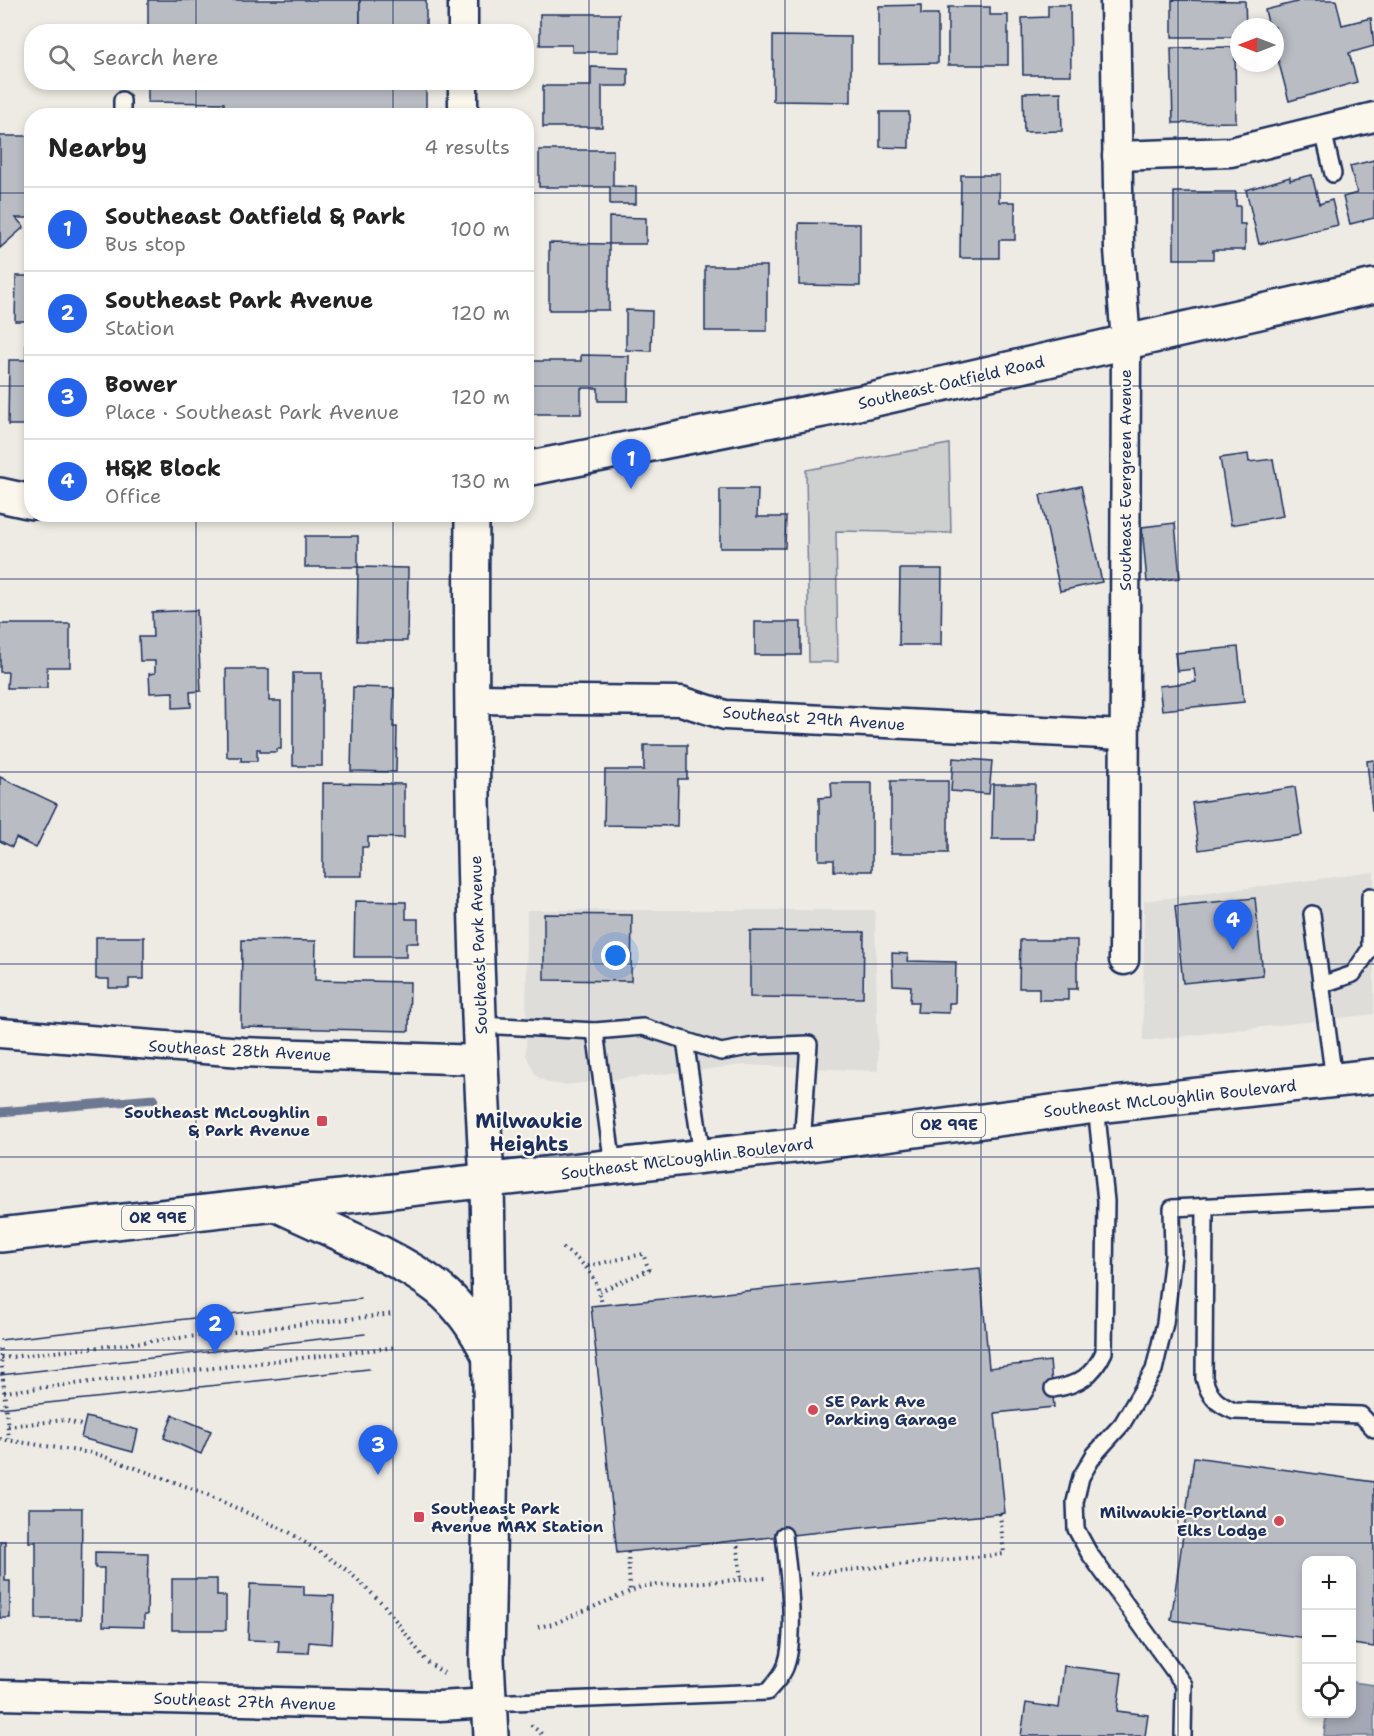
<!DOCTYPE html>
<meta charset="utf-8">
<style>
body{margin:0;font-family:"Shantell Sans",sans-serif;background:#f2f2f2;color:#222}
.controls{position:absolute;right:18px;bottom:18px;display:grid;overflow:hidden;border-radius:12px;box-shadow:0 3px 9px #0003}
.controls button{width:54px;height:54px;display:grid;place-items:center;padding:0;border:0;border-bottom:2px solid #e0e0e0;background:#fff;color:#222;font:30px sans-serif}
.compass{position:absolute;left:1230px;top:18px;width:54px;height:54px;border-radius:50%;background:#fff;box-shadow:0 3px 9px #0003;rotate:270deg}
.you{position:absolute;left:616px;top:956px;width:21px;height:21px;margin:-15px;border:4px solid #fff;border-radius:50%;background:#1a73e8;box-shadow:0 0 0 9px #1a73e833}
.badge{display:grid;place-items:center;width:39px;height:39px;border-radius:50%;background:#2563eb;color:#fff;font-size:20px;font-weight:700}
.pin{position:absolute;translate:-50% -50px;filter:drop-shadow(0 2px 3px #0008)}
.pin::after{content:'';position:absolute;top:32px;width:21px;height:18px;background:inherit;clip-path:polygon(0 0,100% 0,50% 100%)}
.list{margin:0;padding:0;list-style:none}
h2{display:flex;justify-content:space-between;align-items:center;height:78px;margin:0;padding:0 24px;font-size:26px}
h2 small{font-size:20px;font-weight:400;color:#767676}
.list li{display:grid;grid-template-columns:39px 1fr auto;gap:18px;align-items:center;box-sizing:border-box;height:84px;padding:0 24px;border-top:2px solid #e0e0e0}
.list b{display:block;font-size:22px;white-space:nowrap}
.list p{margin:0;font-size:20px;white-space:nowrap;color:#767676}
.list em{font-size:20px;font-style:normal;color:#767676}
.icon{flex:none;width:33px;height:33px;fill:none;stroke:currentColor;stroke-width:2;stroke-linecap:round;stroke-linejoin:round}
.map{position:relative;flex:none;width:1374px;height:1736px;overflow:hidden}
.search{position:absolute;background:#fff;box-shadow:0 3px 9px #0003;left:24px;top:24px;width:510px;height:66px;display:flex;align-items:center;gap:15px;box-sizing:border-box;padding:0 21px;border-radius:24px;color:#767676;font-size:22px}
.panel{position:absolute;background:#fff;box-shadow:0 3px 9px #0003;left:24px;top:108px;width:510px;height:414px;border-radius:24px}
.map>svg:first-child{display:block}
.built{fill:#deddda}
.green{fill:#cecfcf;stroke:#747f96;stroke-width:1.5}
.water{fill:#a3a8b4;stroke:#6d7892;stroke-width:1.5}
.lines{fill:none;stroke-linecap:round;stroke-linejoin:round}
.stream{stroke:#6d7892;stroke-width:9}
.building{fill:#b9bcc3;stroke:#1b2f5e;stroke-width:1.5}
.service-casing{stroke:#1b2f5e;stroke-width:20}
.minor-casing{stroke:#1b2f5e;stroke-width:33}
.tertiary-casing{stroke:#1b2f5e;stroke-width:38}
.secondary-casing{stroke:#1b2f5e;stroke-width:38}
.primary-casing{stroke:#1b2f5e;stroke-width:38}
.path{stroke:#1b2f5e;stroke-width:4;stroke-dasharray:1.5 4.5;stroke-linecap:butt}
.service{stroke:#fbf7ec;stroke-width:15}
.minor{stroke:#fbf7ec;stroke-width:28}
.tertiary{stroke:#fbf7ec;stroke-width:33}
.secondary{stroke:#fbf7ec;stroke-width:33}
.primary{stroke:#fbf7ec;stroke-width:33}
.tram{stroke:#1b2f5e;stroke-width:1.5}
.grid{fill:none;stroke:#1b2f5e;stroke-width:1.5;stroke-opacity:0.55}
.poi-dot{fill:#d1495b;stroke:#fbf7ec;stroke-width:2}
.labels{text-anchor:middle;stroke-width:4.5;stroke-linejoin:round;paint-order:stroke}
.shield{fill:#fbf7ec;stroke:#5e6b89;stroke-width:1.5}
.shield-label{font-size:15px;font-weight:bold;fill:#1b2f5e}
.street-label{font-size:16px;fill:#1b2f5e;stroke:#fbf7ec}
.poi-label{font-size:16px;font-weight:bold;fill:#1b2f5e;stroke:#fbf7ec;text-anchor:end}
.quarter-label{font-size:20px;font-weight:bold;fill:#1b2f5e;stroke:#fbf7ec}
</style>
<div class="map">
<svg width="1374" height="1736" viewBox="0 0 1374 1736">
<rect width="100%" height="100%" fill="#eeebe4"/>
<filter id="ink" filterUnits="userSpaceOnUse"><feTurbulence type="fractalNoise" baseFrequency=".0167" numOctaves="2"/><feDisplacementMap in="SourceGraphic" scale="12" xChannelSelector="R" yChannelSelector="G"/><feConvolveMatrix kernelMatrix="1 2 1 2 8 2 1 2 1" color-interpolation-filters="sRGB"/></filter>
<g filter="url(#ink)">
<g class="built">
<polygon points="1374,872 1374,1014 1143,1041 1144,901"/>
<polygon points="527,910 875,910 878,1071 745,1065 564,1085 548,1083 536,1076 526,1055"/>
</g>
<polygon class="green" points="949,444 951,533 836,531 838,662 809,662 806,470"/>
<polygon class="water" points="1352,1682 1374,1685 1374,1736 1324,1736 1326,1714 1352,1714"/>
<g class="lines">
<polyline class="stream" points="0,1112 154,1099"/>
</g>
<g class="building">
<rect x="148" y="0" width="212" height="32"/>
<rect x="360" y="0" width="66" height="32"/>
<polygon points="1172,0 1245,1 1246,27 1239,27 1239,32 1234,32 1234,37 1172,37"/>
<polygon points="1296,0 1336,0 1342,25 1371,18 1374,46 1349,53 1357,82 1289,101 1275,48 1275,27 1269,27 1265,10 1297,2"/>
<polygon points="921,5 921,14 938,14 938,63 879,64 879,6"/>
<polygon points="1048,5 1070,5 1071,75 1023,75 1022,18 1048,17"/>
<polygon points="948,7 990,7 990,15 1008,15 1008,65 948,65"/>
<polygon points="540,14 619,14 619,52 572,52 572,45 540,45"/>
<polygon points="773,36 851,37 851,102 773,101"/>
<polygon points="1235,47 1236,122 1173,123 1171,48"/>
<polygon points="591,67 628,68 628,86 602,86 602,127 543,127 543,86 591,86"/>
<polygon points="148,82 426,82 426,116 224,116 224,103 148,102"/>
<polygon points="1061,92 1062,131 1024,132 1023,93"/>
<polygon points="880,112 909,112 909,148 880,147"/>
<polygon points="0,136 32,136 32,218 16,218 24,227 0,248"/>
<polygon points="539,150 613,150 613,186 636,187 636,204 610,204 610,187 539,187"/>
<polygon points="1374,160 1374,218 1350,224 1343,197 1357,193 1350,166"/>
<polygon points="961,175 999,175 999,202 1015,202 1015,240 999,240 999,258 960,258"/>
<polygon points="1312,175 1319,204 1332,200 1338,225 1259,244 1246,190 1290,177 1290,180"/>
<polygon points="1174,192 1236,192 1236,206 1240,206 1240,224 1245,224 1245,250 1213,250 1213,259 1174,259"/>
<polygon points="609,217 646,218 646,244 609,244"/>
<polygon points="799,223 860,224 860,286 799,285"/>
<polygon points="549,243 609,244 609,310 549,310"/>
<rect x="705" y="266" width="62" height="65"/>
<polygon points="16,276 32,276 32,425 8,425 9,360 26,360 26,321 15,321"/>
<polygon points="626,310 652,311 651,351 626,350"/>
<polygon points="581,355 629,356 628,401 598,401 598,388 581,388 581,414 526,414 526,361 581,361"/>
<polygon points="1248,454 1249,462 1273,459 1283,516 1231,525 1220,458"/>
<polygon points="1081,486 1102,582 1060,591 1040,495"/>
<polygon points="720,489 758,489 757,517 786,517 785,548 720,548"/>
<polygon points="1175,523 1180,578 1147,582 1142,527"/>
<rect x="305" y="536" width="53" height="31"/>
<polygon points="358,567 408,568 407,641 357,641"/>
<polygon points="900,569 942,569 941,645 899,645"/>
<polygon points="197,610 201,691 190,692 191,707 173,708 173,692 150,693 149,674 155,673 155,661 140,661 139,637 153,637 152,612"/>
<rect x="755" y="622" width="46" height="33"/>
<polygon points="0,624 70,624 70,667 47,667 47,688 7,688 8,672 0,672"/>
<polygon points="1238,647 1244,702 1162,710 1159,686 1196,682 1194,669 1177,671 1175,653"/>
<polygon points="226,669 269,669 269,701 281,701 281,749 277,749 277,752 260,752 260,749 257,749 257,761 241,761 241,757 227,757"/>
<rect x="293" y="673" width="29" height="93"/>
<polygon points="353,687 394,688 393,727 397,727 396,772 351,771"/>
<polygon points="644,745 687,745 687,779 678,779 677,826 604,825 605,770 644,770"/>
<polygon points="953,758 992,761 989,794 951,791"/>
<polygon points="1374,760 1374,810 1372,810 1367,761"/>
<polygon points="0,777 57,804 36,848 16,838 12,847 0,841"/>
<rect x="891" y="781" width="57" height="72"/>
<polygon points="323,783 404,784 404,838 368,837 368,847 362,847 362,876 323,876"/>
<polygon points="831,783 872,783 872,871 834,871 834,860 819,860 819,798 832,797"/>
<polygon points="993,784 1035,784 1033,839 992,839"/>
<polygon points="1295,787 1302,835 1199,850 1192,803"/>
<polygon points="1255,898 1263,975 1183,983 1175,906"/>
<polygon points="355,901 406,902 406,919 418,919 418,943 406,943 406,957 354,957"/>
<polygon points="544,914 632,915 631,981 544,980"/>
<polygon points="750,931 864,932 863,998 750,997"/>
<polygon points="96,937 144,937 144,979 129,979 129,988 109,988 109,979 96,979"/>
<polygon points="242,940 316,941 315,980 410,982 409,1031 241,1027"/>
<polygon points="1020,940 1077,940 1077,989 1068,989 1068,1000 1039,1000 1039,988 1019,988"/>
<polygon points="892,953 908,954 907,961 956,962 955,1003 949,1003 949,1013 917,1012 918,1002 910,1002 911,986 893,985"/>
<polygon points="980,1268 989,1368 1050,1361 1054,1407 995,1413 1005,1513 617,1553 591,1306"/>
<polygon points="173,1415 211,1431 201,1454 164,1438"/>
<polygon points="86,1417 138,1430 133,1452 81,1438"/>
<polygon points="1194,1457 1374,1482 1374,1647 1352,1644 1352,1560 1306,1560 1306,1638 1171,1620"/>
<polygon points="29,1508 82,1508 81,1619 36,1619 36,1542 29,1542"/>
<polygon points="0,1541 5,1541 5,1581 10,1581 10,1618 0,1618"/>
<polygon points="95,1552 148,1553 147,1615 144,1615 144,1627 103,1626 104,1568 95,1568"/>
<polygon points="172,1579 217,1579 217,1596 226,1596 226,1630 172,1630"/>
<polygon points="250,1584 304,1586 304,1595 334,1596 332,1644 309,1642 308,1653 278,1652 279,1641 248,1640"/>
<polygon points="1064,1666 1122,1673 1117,1711 1148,1715 1145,1736 1021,1736 1026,1703 1059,1708"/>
</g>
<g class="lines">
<defs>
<g id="service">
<polyline points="122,100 122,116"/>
<polyline points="1323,130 1333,174"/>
<polyline points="1312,914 1334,1080"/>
<polyline points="1321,985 1353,974 1370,949 1370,896"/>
<polyline points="480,1025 595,1031 643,1027 721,1052 754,1046 809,1044 802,1145"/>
<polyline points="595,1031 613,1166"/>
<polyline points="685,1040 702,1156"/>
<path d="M 1205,1206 L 1204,1378 C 1209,1397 1217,1404 1234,1411 L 1361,1415 L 1374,1429"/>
<path d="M 1053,1389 C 1078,1385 1093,1376 1104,1352 L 1106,1201 L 1096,1106"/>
<path d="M 490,1703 L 767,1692 C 774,1684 783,1675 786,1665 C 797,1634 788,1569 784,1535"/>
<polyline points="1183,1736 1184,1685 1089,1553 1076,1529 1075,1502 1081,1477 1094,1455 1122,1424 1154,1370 1165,1323 1173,1255 1172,1208 1374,1198"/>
</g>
<g id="minor">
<polyline points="1115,0 1119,249 1126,343 1124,960"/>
<polyline points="463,32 463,0"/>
<polyline points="463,116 463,82"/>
<polyline points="1117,156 1231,152 1374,117"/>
<polyline points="471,699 681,701 725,715 1123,735"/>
<polyline points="0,1033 242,1052 481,1060"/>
<polyline points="0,1695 439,1706 490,1703"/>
</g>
<polyline id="tertiary" points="487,1180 491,1450 487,1660 491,1736"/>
<g id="secondary">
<polyline points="526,469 858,403 1374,286"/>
<polyline points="0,495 32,502"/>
<path d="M 472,514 C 470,736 474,959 487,1180"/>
</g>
<g id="primary">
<path d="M 278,1205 C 327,1229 396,1255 438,1288 C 461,1306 477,1331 490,1357"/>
<polyline points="0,1235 802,1145 1096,1106 1374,1076"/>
</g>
</defs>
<use href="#service" class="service-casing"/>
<use href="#minor" class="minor-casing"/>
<use href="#tertiary" class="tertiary-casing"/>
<use href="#secondary" class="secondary-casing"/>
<use href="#primary" class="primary-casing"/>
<g class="path">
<path d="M 563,1248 C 586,1265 597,1275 602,1305"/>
<polyline points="588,1266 643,1254 649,1270 600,1291"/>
<polyline points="0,1349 9,1439"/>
<polyline points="1,1358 393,1314"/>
<polyline points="4,1392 397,1347"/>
<polyline points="8,1426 65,1420 84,1426"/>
<polyline points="0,1439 97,1454 199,1491 289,1532 347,1570 384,1605 427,1662 447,1675"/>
<polyline points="737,1540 741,1580"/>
<polyline points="628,1552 630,1591"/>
<polyline points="810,1574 1004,1554 1000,1514"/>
<polyline points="538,1627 553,1624 643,1586 767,1578"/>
<polyline points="531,1725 544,1736"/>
</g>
<use href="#service" class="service"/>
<use href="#minor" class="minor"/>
<use href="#tertiary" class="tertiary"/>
<use href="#secondary" class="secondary"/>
<use href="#primary" class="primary"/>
<g class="tram">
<polyline points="0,1340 361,1299"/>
<polyline points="0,1375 365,1334"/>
<polyline points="0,1408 369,1369"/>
</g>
</g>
</g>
<path class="grid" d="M 196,0 L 196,32M 393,0 L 393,32M 589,0 L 589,1736M 785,0 L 785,1736M 981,0 L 981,1736M 1178,0 L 1178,1736M 196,82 L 196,116M 393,82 L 393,116M 0,193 L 32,193M 526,193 L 1374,193M 0,386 L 32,386M 526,386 L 1374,386M 196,514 L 196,1736M 393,514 L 393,1736M 0,579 L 1374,579M 0,772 L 1374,772M 0,964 L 1374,964M 0,1157 L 1374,1157M 0,1350 L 1374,1350M 0,1543 L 1374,1543"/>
<g class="poi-dot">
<rect x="316" y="1115" width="12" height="12" rx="3"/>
<circle cx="813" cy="1410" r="6"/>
<rect x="413" y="1511" width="12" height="12" rx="3"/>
<circle cx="1279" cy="1521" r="6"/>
</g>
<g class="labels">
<g class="shield">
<rect x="913" y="1113" width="72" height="24" rx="4.5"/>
<rect x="122" y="1206" width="72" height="24" rx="4.5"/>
</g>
<g class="shield-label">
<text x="949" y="1130">OR 99E</text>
<text x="158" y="1223">OR 99E</text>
</g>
<g class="street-label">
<text transform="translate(951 382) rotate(-13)" y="6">Southeast Oatfield Road</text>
<text transform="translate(1125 480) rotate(-90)" y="6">Southeast Evergreen Avenue</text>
<text transform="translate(814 718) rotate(4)" y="6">Southeast 29th Avenue</text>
<text transform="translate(478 945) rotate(-92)" y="6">Southeast Park Avenue</text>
<text transform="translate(240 1050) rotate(3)" y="6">Southeast 28th Avenue</text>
<text transform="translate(1170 1098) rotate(-6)" y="6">Southeast McLoughlin Boulevard</text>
<text transform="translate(687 1158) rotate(-7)" y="6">Southeast McLoughlin Boulevard</text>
<text transform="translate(245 1701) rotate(2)" y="6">Southeast 27th Avenue</text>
</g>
<g class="poi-label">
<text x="310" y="1118">Southeast McLoughlin<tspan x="310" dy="18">&amp; Park Avenue</tspan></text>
<text x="825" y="1407" text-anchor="start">SE Park Ave<tspan x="825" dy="18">Parking Garage</tspan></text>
<text x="431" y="1514" text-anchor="start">Southeast Park<tspan x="431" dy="18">Avenue MAX Station</tspan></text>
<text x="1267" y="1518">Milwaukie-Portland<tspan x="1267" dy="18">Elks Lodge</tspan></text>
</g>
<g class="quarter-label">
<text x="529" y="1128">Milwaukie<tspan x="529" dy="23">Heights</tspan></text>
</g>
</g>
</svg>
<div class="controls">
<button>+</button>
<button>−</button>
<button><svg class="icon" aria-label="locate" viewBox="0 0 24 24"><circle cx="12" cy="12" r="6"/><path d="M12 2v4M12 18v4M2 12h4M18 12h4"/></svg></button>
</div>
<svg class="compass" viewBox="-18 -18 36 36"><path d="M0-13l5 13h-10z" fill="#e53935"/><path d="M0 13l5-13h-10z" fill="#767676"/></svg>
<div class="you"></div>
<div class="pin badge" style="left:631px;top:489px">1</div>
<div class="pin badge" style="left:215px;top:1354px">2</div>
<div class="pin badge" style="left:378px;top:1475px">3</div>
<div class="pin badge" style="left:1233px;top:950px">4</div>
<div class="search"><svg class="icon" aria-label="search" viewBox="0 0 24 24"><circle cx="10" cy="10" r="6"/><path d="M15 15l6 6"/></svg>Search here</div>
<section class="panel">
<h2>Nearby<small>4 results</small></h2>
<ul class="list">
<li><span class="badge">1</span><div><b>Southeast Oatfield &amp; Park</b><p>Bus stop</p></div><em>100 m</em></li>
<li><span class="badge">2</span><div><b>Southeast Park Avenue</b><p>Station</p></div><em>120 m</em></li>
<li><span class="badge">3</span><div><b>Bower</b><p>Place · Southeast Park Avenue</p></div><em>120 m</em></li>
<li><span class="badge">4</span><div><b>H&amp;R Block</b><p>Office</p></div><em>130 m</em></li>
</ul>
</section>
</div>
